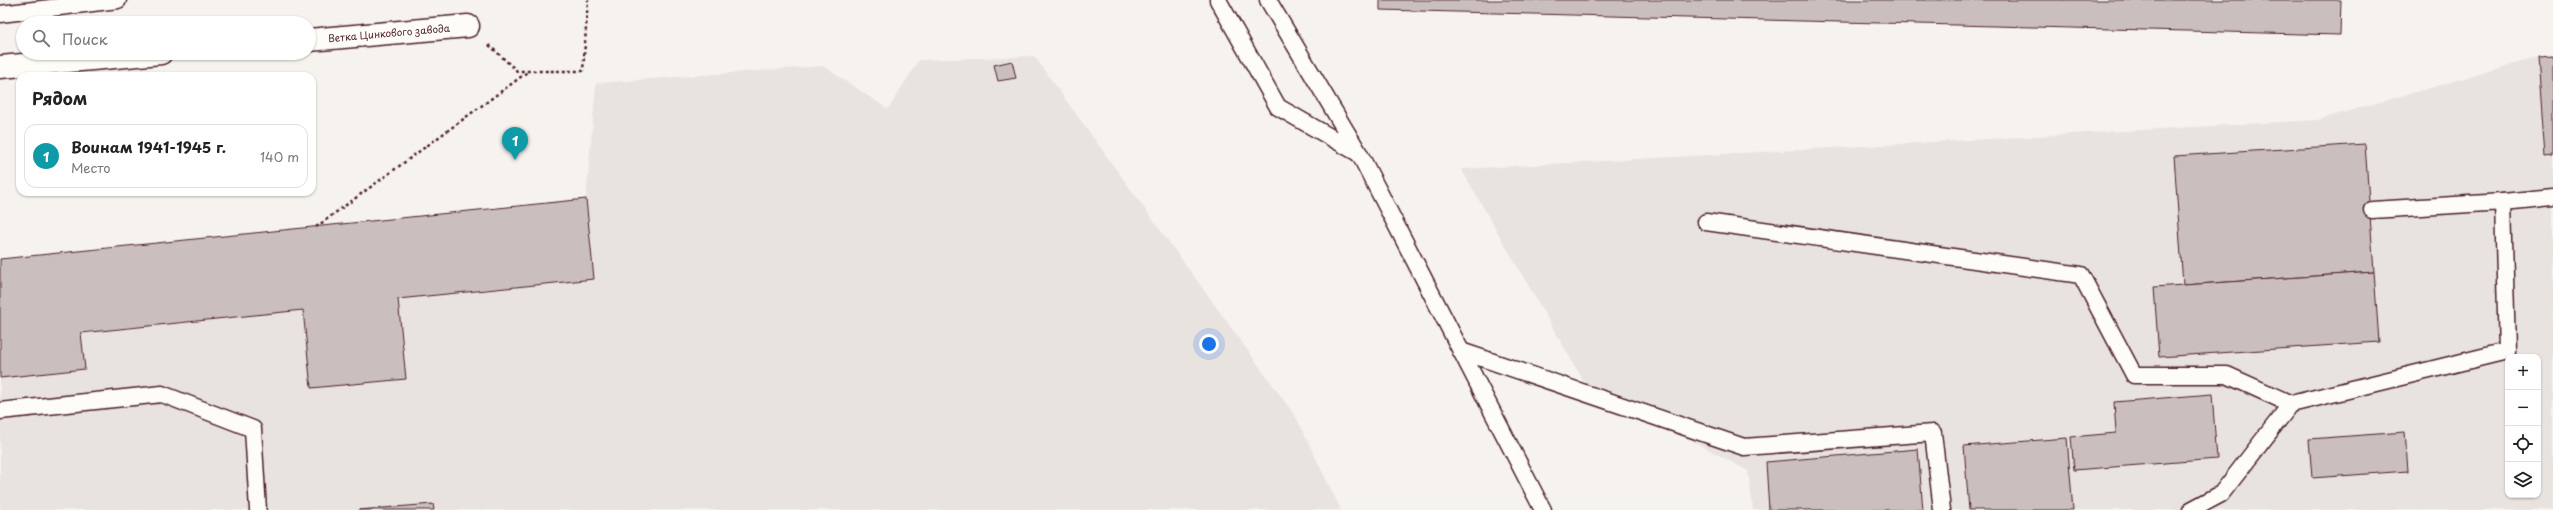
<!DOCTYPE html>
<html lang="ru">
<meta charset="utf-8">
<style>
body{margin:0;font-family:"Playpen Sans",sans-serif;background:#f2f2f2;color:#222}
.controls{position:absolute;right:12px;bottom:12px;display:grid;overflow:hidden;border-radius:8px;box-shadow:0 1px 3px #0004}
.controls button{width:36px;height:36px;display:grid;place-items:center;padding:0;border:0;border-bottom:1px solid #e0e0e0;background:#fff;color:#222;font:20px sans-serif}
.you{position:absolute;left:1209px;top:344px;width:14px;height:14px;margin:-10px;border:3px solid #fff;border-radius:50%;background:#1a73e8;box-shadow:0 0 0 6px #1a73e833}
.badge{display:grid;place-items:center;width:26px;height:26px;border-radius:50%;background:#db2777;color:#fff;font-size:13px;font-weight:700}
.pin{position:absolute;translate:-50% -33px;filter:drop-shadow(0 1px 2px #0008)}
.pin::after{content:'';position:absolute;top:21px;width:14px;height:12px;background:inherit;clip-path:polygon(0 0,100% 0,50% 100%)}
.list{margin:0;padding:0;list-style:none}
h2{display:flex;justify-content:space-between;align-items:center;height:52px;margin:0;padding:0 16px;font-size:17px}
h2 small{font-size:13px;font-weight:400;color:#767676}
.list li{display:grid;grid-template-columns:26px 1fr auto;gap:12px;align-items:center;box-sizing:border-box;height:64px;margin:0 8px 8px;padding:0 8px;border:1px solid #e0e0e0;border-radius:12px}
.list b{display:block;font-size:15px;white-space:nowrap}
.list p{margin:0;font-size:13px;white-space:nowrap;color:#767676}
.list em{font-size:13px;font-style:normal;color:#767676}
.icon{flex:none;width:22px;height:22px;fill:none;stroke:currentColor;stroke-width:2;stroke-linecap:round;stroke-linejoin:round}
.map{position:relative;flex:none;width:2553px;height:510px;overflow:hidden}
.search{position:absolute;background:#fff;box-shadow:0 1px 3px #0004;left:16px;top:16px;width:300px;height:44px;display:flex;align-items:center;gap:10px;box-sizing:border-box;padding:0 14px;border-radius:22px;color:#767676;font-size:15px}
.panel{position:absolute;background:#fff;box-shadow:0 1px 3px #0004;left:16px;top:72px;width:300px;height:124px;border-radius:12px}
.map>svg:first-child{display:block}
.built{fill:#e9e3e0;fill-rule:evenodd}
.building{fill:#cbbfbe;stroke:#4a1f2b}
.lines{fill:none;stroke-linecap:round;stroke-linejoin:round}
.service-casing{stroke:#4a1f2b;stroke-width:19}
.minor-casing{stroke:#4a1f2b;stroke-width:25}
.path{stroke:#4a1f2b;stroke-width:2.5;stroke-dasharray:3 3;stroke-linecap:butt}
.service{stroke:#fdfcf7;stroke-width:16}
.minor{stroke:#fdfcf7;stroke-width:22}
.labels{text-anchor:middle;stroke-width:4;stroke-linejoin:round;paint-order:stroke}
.street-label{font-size:10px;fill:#4a1f2b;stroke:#fdfcf7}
</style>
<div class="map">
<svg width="2553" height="510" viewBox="0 0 2553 510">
<rect width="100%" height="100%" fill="#f6f3ef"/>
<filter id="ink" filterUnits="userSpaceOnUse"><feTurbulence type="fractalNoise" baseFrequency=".025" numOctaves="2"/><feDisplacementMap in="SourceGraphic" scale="8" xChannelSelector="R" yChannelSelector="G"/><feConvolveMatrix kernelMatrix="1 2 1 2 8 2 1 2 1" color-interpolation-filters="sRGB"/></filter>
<g filter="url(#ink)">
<g class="built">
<polygon points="1034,56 1296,417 1341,510 0,510 0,259 586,199 596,83 823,66 888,109 919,60"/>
<path d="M 2553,56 L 2553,510 L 1753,510 L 1748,471 L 1584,382 L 1461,169 L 2317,120 L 2538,57 ZM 2508,357 L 2538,357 L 2538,495 L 2508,495 Z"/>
</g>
<g class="building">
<polygon points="1380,0 2341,0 2340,35 1380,10"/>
<polygon points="2553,56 2553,156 2545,157 2538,57"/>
<polygon points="1012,61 1016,78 998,81 994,65"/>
<polygon points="2365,144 2374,272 2183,285 2174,156"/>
<polygon points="586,199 594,279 398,299 406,379 311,388 303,310 81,333 85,369 0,378 0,259"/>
<polygon points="2374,272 2379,342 2159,357 2154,287"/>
<polygon points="2212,394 2217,459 2074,470 2071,437 2116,433 2114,402"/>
<polygon points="2405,432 2408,471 2312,478 2309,439"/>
<polygon points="2067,438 2073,510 1969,510 1964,446"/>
<polygon points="1918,449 1923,510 1769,510 1766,462"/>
<polygon points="433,504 434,510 358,510"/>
</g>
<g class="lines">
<defs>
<g id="service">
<polyline points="1218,0 1278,107 1358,153"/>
<polyline points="1268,0 1359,153 1543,510"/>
<polyline points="0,14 118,0"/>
<polyline points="2503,202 2553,197"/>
<polyline points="1706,222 2081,275 2134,375 2227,375 2291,404"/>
<polyline points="1461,351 1744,447 1933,433 1942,510"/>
<polyline points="0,411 162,394 253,429 258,510"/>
<polyline points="2191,510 2221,494 2291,404 2507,351 2503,202 2372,210"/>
</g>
<g id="minor">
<polyline points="309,40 468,26"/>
<polyline points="0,67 161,53"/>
</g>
</defs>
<use href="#service" class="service-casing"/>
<use href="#minor" class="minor-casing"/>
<g class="path">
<polyline points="489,45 517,71 583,71 588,0"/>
<polyline points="316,227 529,71"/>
</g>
<use href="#service" class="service"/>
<use href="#minor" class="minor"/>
</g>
</g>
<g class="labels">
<g class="street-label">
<text transform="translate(389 33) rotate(-5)" y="4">Ветка Цинкового завода</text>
</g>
</g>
</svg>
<div class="controls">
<button>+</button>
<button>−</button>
<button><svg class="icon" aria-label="locate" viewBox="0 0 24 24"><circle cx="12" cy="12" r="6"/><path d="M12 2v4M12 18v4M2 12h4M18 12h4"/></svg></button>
<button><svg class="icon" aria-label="layers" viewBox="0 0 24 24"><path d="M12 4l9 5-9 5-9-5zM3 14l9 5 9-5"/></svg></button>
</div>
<div class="you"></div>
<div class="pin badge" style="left:515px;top:160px;background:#0f9aa8">1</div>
<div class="search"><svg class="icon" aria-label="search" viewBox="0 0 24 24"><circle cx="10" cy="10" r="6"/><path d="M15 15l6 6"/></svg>Поиск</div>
<section class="panel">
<h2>Рядом<small></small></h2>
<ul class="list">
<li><span class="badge" style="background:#0f9aa8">1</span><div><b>Воинам 1941-1945 г.</b><p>Место</p></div><em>140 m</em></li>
</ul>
</section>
</div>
